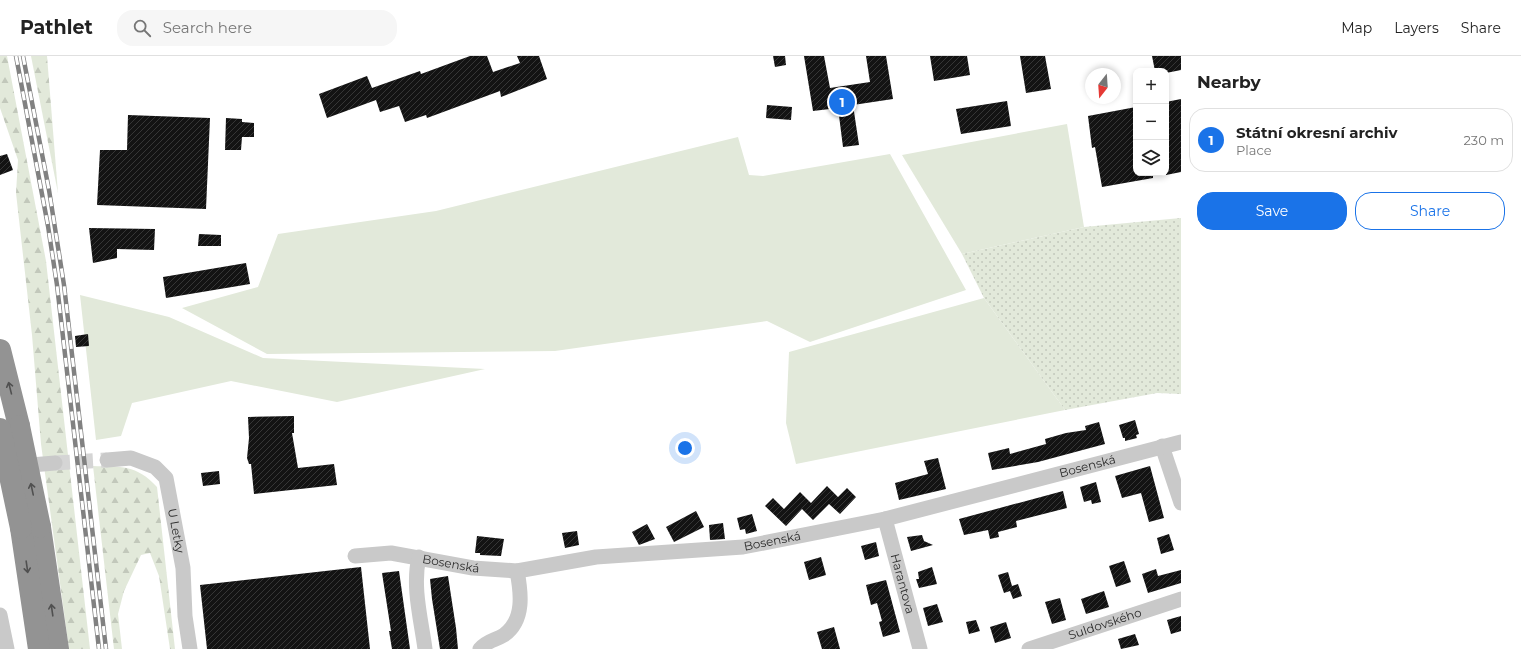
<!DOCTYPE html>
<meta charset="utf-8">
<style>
body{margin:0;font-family:Montserrat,sans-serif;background:#f6f6f6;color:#222}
.controls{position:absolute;right:12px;top:12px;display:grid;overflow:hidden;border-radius:8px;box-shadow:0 2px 6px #0003}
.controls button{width:36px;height:36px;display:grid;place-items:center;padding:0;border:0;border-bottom:1px solid #e0e0e0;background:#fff;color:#222;font:20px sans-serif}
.compass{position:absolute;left:1085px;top:12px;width:36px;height:36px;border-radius:50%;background:#fff;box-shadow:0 2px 6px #0003;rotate:197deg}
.you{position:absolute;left:685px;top:392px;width:14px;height:14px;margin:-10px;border:3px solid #fff;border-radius:50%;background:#1a73e8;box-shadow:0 0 0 6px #1a73e833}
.badge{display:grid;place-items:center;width:26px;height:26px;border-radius:50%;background:#1a73e8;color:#fff;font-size:13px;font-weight:700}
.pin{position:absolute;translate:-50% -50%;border:2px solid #fff;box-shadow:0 1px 4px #0006}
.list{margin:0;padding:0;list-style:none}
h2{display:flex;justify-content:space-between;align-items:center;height:52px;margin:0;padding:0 16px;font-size:17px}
h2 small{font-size:13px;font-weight:400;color:#767676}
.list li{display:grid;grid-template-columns:26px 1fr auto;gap:12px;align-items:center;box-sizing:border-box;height:64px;margin:0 8px 8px;padding:0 8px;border:1px solid #e0e0e0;border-radius:16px}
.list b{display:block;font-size:15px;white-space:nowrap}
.list p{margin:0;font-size:13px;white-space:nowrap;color:#767676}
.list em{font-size:13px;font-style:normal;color:#767676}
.actions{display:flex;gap:8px;padding:12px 16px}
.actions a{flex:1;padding:9px 0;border:1px solid #1a73e8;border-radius:16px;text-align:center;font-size:14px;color:#1a73e8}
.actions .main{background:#1a73e8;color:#fff}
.icon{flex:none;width:22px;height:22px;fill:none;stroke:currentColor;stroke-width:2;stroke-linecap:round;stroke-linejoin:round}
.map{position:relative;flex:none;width:1181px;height:593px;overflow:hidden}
header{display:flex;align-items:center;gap:24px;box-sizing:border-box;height:56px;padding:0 20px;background:#fff;border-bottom:1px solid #e0e0e0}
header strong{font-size:19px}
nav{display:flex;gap:22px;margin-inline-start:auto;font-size:14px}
.search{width:280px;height:36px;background:#f6f6f6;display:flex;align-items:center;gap:10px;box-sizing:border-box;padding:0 14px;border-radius:16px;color:#767676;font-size:15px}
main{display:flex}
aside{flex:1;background:#fff}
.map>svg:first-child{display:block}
.grass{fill:#e2e9da}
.forest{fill:url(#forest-firs)}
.garden{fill:url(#garden-dots)}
.building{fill:url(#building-hatch)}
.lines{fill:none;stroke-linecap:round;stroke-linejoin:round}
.minor-tunnel{stroke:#d5d5d5;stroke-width:15;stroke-dasharray:15 8;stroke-linecap:butt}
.minor{stroke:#c9c9c9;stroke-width:15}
.highway{stroke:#939393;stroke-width:22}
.rail-casing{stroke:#818181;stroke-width:4.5}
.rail{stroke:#fff;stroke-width:3;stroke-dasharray:9;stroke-linecap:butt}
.highway-bridge{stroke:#939393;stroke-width:22}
.oneway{stroke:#505050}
.labels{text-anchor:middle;stroke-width:4;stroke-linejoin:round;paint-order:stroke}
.street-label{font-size:12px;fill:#2c2c2c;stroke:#fff}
</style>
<header>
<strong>Pathlet</strong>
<div class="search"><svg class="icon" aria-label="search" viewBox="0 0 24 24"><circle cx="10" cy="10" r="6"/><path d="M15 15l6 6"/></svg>Search here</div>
<nav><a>Map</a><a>Layers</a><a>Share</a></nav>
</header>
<main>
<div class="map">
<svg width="1181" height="593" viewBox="0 0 1181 593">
<defs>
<pattern id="forest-firs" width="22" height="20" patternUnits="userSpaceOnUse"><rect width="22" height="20" fill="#e2e9da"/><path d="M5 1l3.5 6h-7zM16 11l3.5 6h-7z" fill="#c2c8bb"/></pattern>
<pattern id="garden-dots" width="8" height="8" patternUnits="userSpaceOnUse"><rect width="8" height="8" fill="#e2e9da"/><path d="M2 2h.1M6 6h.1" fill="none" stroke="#c2c8bb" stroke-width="1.8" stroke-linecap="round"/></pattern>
<pattern id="building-hatch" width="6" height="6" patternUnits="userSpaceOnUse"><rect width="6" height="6" fill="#131313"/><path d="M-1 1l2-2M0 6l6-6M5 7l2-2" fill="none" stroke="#363636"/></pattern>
</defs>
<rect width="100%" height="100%" fill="#fff"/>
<g class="grass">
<polygon points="1067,68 1084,171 962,198 902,99"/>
<polygon points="738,81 749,119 763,120 890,98 966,234 810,286 767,265 555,295 267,298 182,252 258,231 278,178 436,155"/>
<polygon points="80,239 169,261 263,302 485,313 337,346 231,325 132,347 121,380 96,384"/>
<polygon points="984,242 1065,354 796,408 786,367 789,296"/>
</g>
<g class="forest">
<polygon points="0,0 7,0 46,205 90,593 69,593 41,388 32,279 16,137 18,104 0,52"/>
<polygon points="31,0 47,0 58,137"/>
<path d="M 93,410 C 121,411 136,408 157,431 L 175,593 L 170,593 L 159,520 L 150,497 L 141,499 L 124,535 L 118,558 L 122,593 L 114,593 Z"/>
</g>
<polygon class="garden" points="1181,162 1181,338 1157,337 1065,354 984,242 962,198 1084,171"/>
<g class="building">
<polygon points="470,0 487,0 493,16 520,7 517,0 539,0 547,23 501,41 500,35 427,62 426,59 405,66 399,50 380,56 376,44 327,62 319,38 367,20 372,32 420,15 421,18"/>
<polygon points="773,0 785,0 786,9 775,11"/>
<polygon points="804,0 824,0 830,32 870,26 866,0 886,0 893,43 853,49 859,89 843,91 838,52 813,55"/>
<polygon points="930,0 967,0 970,19 934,25"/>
<polygon points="1020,0 1045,0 1051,33 1026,37"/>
<polygon points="1152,0 1181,0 1181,14 1166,17 1166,15 1155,15"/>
<polygon points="1181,43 1181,116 1166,119 1166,46"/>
<polygon points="1007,45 1011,70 961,78 956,53"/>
<polygon points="767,49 792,51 791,64 766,62"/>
<polygon points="1136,51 1136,117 1153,117 1153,122 1102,131 1095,91 1092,92 1088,60"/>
<polygon points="128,59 210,62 206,153 97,149 100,94 127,94"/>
<polygon points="226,62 242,63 242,66 254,67 254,81 242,81 241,94 225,94"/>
<polygon points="7,98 13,114 0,119 0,100"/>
<polygon points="89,172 155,173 154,194 117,193 117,202 93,207"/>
<polygon points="199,178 221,179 221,190 198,190"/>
<polygon points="246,207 250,228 166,242 163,221"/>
<polygon points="88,278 89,290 76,291 75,280"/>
<polygon points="294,360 294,377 292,377 298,412 334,408 337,429 254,438 251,408 249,408 247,402 249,382 248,361"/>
<polygon points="1135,364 1139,378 1136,379 1137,382 1125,385 1125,382 1123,382 1119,369"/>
<polygon points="1099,366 1105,388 1038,406 992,414 988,397 1009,392 1010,398 1046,388 1045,383 1066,377 1086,374 1085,370"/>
<polygon points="938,402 946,433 899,444 895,427 928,418 924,405"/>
<polygon points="1150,410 1164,462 1149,466 1141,437 1122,442 1115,420"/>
<polygon points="219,415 220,428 203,430 201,417"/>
<polygon points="1096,426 1101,446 1092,448 1091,444 1084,446 1080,431"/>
<polygon points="827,430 838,441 847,432 856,441 840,458 829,448 813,464 802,453 786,470 765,450 773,442 784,453 800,436 811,447"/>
<polygon points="1063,435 1067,452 1016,465 1017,471 998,476 999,481 990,483 988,474 964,479 959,463"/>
<polygon points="696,455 704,471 674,486 666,471"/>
<polygon points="752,458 757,475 746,478 745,473 740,474 737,462"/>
<polygon points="723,467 725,483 710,484 709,469"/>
<polygon points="647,468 655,483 639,489 632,476"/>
<polygon points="577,475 579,489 565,492 562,477"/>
<polygon points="1169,478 1174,494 1161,498 1157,482"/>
<polygon points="922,479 924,485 933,489 911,495 907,481"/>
<polygon points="477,480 504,483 501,500 480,499 480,497 475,497"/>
<polygon points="876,486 879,500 865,504 861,490"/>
<polygon points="821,501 826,519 809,524 804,506"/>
<polygon points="1124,505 1131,526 1116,531 1109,510"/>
<polygon points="361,511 370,593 207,593 200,529"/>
<polygon points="932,511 937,528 919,532 916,523 919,523 918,516"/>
<polygon points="1156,513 1158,520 1181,514 1181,527 1148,537 1142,518"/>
<polygon points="399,515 400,522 410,593 392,593 389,575 391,575 382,517"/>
<polygon points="1008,516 1012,530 1018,528 1022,540 1013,543 1010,535 1004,537 998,519"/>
<polygon points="448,520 456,572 458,593 440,593 432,543 430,523"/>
<polygon points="886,524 900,576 883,581 879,566 882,565 877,547 871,549 866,529"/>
<polygon points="1104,535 1109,551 1086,558 1081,543"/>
<polygon points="1060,542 1066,564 1052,568 1045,546"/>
<polygon points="937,548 943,566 928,570 923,552"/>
<polygon points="1181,560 1181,575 1171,578 1167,564"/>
<polygon points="976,564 980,575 969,578 966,566"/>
<polygon points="1006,566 1011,582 995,587 990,571"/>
<polygon points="834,571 840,593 822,593 817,576"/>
<polygon points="1135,578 1139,589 1121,593 1118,583"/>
</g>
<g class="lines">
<polyline class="minor-tunnel" points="55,407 107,404"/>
<g class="minor">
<polyline points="1162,390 1181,447"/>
<path id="s1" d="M 107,404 L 131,402 L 155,411 L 166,422 L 183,512 L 185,560 L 190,593"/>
<polyline points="19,410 55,407"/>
<path id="s2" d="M 885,463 L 920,593"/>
<path id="s3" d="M 355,500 L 391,497 L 473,512 L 517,515 L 596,501 L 743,491 L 885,463 L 1181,386"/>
<path d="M 419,501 C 412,531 421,563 425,593"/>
<polyline points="0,559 7,593"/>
<path d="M 480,593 C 486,585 496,584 504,579 C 525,564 521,536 517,515"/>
<path id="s4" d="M 1029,593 L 1181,543"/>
</g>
<g class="highway">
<polyline points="0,294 19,370"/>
<polyline points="40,471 58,593"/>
<polyline points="21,472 39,593"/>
</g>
<defs>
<g id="rail">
<polyline points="16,0 48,170 57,229 99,593"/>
<polyline points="23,0 49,134 64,229 106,593"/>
</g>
</defs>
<use href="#rail" class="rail-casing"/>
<use href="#rail" class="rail"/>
<g class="highway-bridge">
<polyline points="19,370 40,471"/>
<polyline points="0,373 21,472"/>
</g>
</g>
<defs><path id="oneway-shaft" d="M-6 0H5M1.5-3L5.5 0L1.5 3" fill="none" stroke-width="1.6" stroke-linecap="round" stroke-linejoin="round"/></defs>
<g class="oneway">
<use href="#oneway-shaft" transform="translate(10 332) rotate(-104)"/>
<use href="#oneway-shaft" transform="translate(32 433) rotate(-102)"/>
<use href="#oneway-shaft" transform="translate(27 511) rotate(82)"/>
<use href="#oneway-shaft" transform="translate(52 554) rotate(-98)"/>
</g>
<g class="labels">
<g class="street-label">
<text dy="4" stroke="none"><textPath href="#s3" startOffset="745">Bosenská</textPath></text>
<text dy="4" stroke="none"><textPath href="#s1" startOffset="119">U Letky</textPath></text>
<text dy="4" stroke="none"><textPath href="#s3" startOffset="421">Bosenská</textPath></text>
<text dy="4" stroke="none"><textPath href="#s3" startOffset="97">Bosenská</textPath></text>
<text dy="4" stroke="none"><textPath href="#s2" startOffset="67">Harantova</textPath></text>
<text dy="4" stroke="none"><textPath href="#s4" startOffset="80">Suldovského</textPath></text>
</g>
</g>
</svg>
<div class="controls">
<button>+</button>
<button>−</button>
<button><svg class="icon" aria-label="layers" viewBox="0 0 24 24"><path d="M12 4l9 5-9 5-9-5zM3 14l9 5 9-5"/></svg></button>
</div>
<svg class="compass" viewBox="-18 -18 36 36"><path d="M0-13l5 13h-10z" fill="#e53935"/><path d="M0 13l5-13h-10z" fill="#767676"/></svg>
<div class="you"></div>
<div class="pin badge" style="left:842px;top:46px">1</div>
</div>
<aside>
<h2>Nearby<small></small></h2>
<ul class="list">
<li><span class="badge">1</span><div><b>Státní okresní archiv</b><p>Place</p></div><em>230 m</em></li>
</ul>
<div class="actions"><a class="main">Save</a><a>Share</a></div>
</aside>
</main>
